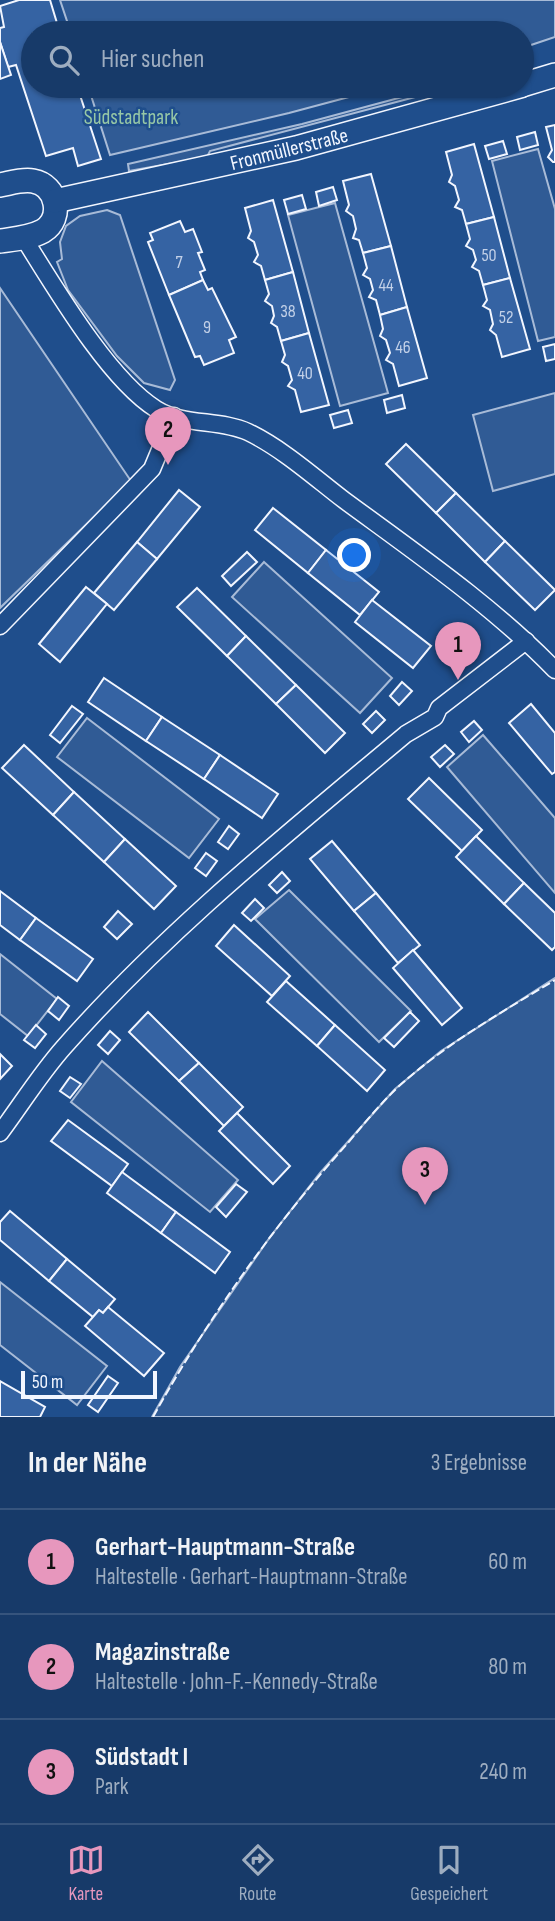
<!DOCTYPE html>
<html lang="de">
<meta charset="utf-8">
<style>
body{margin:0;font-family:"Sofia Sans Condensed",sans-serif;background:#20416f;color:#f1f3f6}
.scale{position:absolute;left:21px;bottom:18px;width:136px;box-sizing:border-box;padding-left:7px;border:4px solid #f2f6ff;border-top:0;font-size:19px;line-height:24px;white-space:nowrap;color:#f2f6ff;-webkit-text-stroke:5px #1f4e8c;paint-order:stroke}
.you{position:absolute;left:355px;top:556px;width:24px;height:24px;margin:-18px;border:5px solid #fff;border-radius:50%;background:#1a73e8;box-shadow:0 0 0 10px #1a73e833}
.badge{display:grid;place-items:center;width:46px;height:46px;border-radius:50%;background:#e797bd;color:#111;font-size:23px;font-weight:700}
.pin{position:absolute;translate:-50% -58px;filter:drop-shadow(0 2px 4px #0008)}
.pin::after{content:'';position:absolute;top:37px;width:24px;height:21px;background:inherit;clip-path:polygon(0 0,100% 0,50% 100%)}
.list{margin:0;padding:0;list-style:none}
h2{display:flex;justify-content:space-between;align-items:center;height:91px;margin:0;padding:0 28px;font-size:30px}
h2 small{font-size:23px;font-weight:400;color:#9eadc0}
.list li{display:grid;grid-template-columns:46px 1fr auto;gap:21px;align-items:center;box-sizing:border-box;height:105px;padding:0 28px;border-top:2px solid #36547d}
.list b{display:block;font-size:26px;white-space:nowrap}
.list p{margin:0;font-size:23px;white-space:nowrap;color:#9eadc0}
.list em{font-size:23px;font-style:normal;color:#9eadc0}
.icon{flex:none;width:38px;height:38px;fill:none;stroke:currentColor;stroke-width:2;stroke-linecap:round;stroke-linejoin:round}
.map{position:relative;flex:none;width:555px;height:1417px;overflow:hidden}
.search{position:absolute;background:#173a69;box-shadow:0 2px 5px #0004;left:21px;right:21px;top:21px;height:77px;display:flex;align-items:center;gap:18px;box-sizing:border-box;padding:0 24px;border-radius:38px;color:#9eadc0;font-size:26px}
.sheet{height:406px;background:#173a69}
nav{display:flex;justify-content:space-around;align-items:center;box-sizing:border-box;height:98px;border-top:2px solid #36547d;background:#173a69;font-size:19px;color:#9eadc0}
nav a{display:grid;justify-items:center;gap:4px}
nav .on{color:#e797bd}
.map>svg:first-child{display:block}
.built{fill:#305b95;stroke:#a8bbd7;stroke-width:2}
.building{fill:#3563a3;stroke:#f2f6ff;stroke-width:2}
.lines{fill:none;stroke-linecap:round;stroke-linejoin:round}
.minor-casing{stroke:#f2f6ff;stroke-width:19}
.secondary-casing{stroke:#f2f6ff;stroke-width:26}
.minor{stroke:#1f4e8c;stroke-width:16}
.secondary{stroke:#1f4e8c;stroke-width:23}
.fence{stroke:#f2f6ff;stroke-width:2;stroke-dasharray:9 3.5;stroke-linecap:butt}
.labels{text-anchor:middle;stroke-width:5;stroke-linejoin:round;paint-order:stroke}
.number-label{font-size:18px;fill:#c3d1e8}
.park-label{font-size:21px;fill:#97c8a6;stroke:#1f4e8c}
.street-label{font-size:21px;fill:#f2f6ff;stroke:#1f4e8c}
</style>
<div class="map">
<svg width="555" height="1417" viewBox="0 0 555 1417">
<rect width="100%" height="100%" fill="#1f4e8c"/>
<g class="built">
<polygon points="60,0 555,0 555,37 522,48 522,33 71,33"/>
<polygon points="88,86 390,86 289,113 110,155"/>
<polygon points="443,86 457,86 210,151 207,157 129,171 128,164 302,124"/>
<polygon points="538,149 555,209 555,337 538,341 492,161"/>
<polygon points="335,203 388,393 340,406 288,215"/>
<polygon points="107,210 120,215 175,380 170,390 144,383 117,356 68,290 57,262 62,259 60,242 66,226 80,216"/>
<polygon points="0,288 131,481 0,608"/>
<polygon points="555,393 555,474 493,491 473,415"/>
<polygon points="264,562 392,678 360,713 232,597"/>
<polygon points="87,718 219,819 189,858 57,757"/>
<polygon points="483,735 555,818 555,893 447,767"/>
<polygon points="289,890 411,1011 379,1042 255,919"/>
<polygon points="0,954 57,999 28,1036 0,1014"/>
<polygon points="555,978 555,1417 152,1417 180,1367 270,1237 320,1173 395,1089 441,1051"/>
<polygon points="102,1061 238,1180 210,1212 71,1102"/>
<polygon points="0,1282 107,1366 77,1405 0,1345"/>
</g>
<g class="building">
<polygon points="19,0 50,0 60,33 33,33 33,86 77,86 101,159 78,166 73,148 46,156 16,65 8,67 0,42 0,28 4,27 0,6"/>
<polygon points="0,42 11,75 0,79"/>
<polygon points="555,125 555,162 553,162 548,157 552,150 546,127"/>
<polygon points="535,132 538,145 520,150 517,137"/>
<polygon points="503,141 507,154 489,159 485,146"/>
<polygon points="474,144 494,217 466,224 462,210 455,207 459,200 455,186 449,182 452,175 446,152"/>
<polygon points="371,174 391,246 363,253 359,240 353,238 356,229 353,216 346,211 349,205 343,181"/>
<polygon points="333,187 337,200 319,206 316,192"/>
<polygon points="302,195 306,209 288,214 284,200"/>
<polygon points="273,200 293,272 265,280 261,266 254,262 258,255 254,242 248,238 251,231 245,208"/>
<polygon points="494,217 510,278 483,285 479,271 472,267 476,260 473,250 466,246 470,239 466,224"/>
<polygon points="180,221 185,232 193,229 202,252 198,253 205,270 200,272 203,280 169,295 148,242 153,240 150,233"/>
<polygon points="391,246 407,307 380,315 376,300 369,297 373,290 370,279 363,275 367,268 363,253"/>
<polygon points="293,272 309,333 281,341 277,327 271,323 274,316 272,306 265,301 269,294 265,280"/>
<polygon points="510,278 530,349 502,357 496,335 490,330 493,324 490,310 483,306 487,300 483,285"/>
<polygon points="203,280 208,290 212,288 236,337 229,340 234,353 204,365 200,356 195,357 169,295"/>
<polygon points="407,307 427,378 399,386 393,364 386,360 390,353 386,340 380,336 383,329 380,315"/>
<polygon points="309,333 329,405 301,412 295,390 288,386 292,380 288,366 282,362 285,355 281,341"/>
<polygon points="555,344 555,359 546,361 543,347"/>
<polygon points="402,395 405,408 387,413 384,400"/>
<polygon points="348,410 352,423 334,428 330,415"/>
<polygon points="406,444 456,493 436,513 386,464"/>
<polygon points="179,490 200,507 157,559 137,542"/>
<polygon points="456,493 505,541 485,562 436,513"/>
<polygon points="273,508 326,550 308,573 255,530"/>
<polygon points="505,541 555,590 535,610 485,562"/>
<polygon points="137,542 157,559 114,610 94,593"/>
<polygon points="326,550 379,592 360,615 308,573"/>
<polygon points="247,552 257,562 231,586 222,576"/>
<polygon points="86,587 107,604 60,662 39,644"/>
<polygon points="197,588 246,636 227,656 177,607"/>
<polygon points="372,600 431,646 413,668 355,622"/>
<polygon points="246,636 296,685 276,704 227,656"/>
<polygon points="104,678 162,717 146,741 88,702"/>
<polygon points="402,682 412,691 399,705 390,696"/>
<polygon points="296,685 345,733 325,753 276,704"/>
<polygon points="531,704 555,733 555,772 552,774 509,723"/>
<polygon points="72,706 83,714 60,743 50,735"/>
<polygon points="376,711 385,720 372,733 363,724"/>
<polygon points="162,717 220,755 204,779 146,741"/>
<polygon points="474,721 482,730 469,742 461,732"/>
<polygon points="24,745 74,792 53,815 2,768"/>
<polygon points="445,745 454,754 440,767 431,757"/>
<polygon points="220,755 278,794 262,818 204,779"/>
<polygon points="429,778 482,830 462,851 408,799"/>
<polygon points="74,792 125,839 104,862 53,815"/>
<polygon points="229,826 239,834 228,849 218,842"/>
<polygon points="476,836 524,883 504,904 456,857"/>
<polygon points="125,839 176,886 154,909 104,862"/>
<polygon points="332,841 376,893 354,911 310,859"/>
<polygon points="206,853 217,861 206,876 195,868"/>
<polygon points="282,872 290,881 277,893 269,885"/>
<polygon points="524,883 555,913 555,947 552,950 504,904"/>
<polygon points="0,891 36,918 20,940 0,925"/>
<polygon points="376,893 420,945 398,963 354,911"/>
<polygon points="255,899 264,908 251,921 242,913"/>
<polygon points="118,911 132,924 117,939 104,927"/>
<polygon points="36,918 93,959 77,981 20,940"/>
<polygon points="234,925 290,976 272,996 216,946"/>
<polygon points="413,950 462,1008 442,1025 393,968"/>
<polygon points="286,981 335,1025 317,1046 267,1002"/>
<polygon points="58,997 69,1006 59,1020 48,1011"/>
<polygon points="148,1012 199,1063 179,1081 129,1032"/>
<polygon points="410,1012 419,1021 394,1047 384,1038"/>
<polygon points="36,1025 46,1034 35,1048 24,1040"/>
<polygon points="335,1025 385,1070 367,1091 317,1046"/>
<polygon points="110,1031 120,1040 108,1054 98,1045"/>
<polygon points="0,1054 12,1066 0,1079"/>
<polygon points="199,1063 243,1107 224,1126 179,1081"/>
<polygon points="70,1077 81,1084 70,1098 60,1091"/>
<polygon points="237,1113 290,1166 273,1184 219,1131"/>
<polygon points="68,1120 128,1164 112,1186 51,1141"/>
<polygon points="122,1172 176,1212 161,1233 107,1193"/>
<polygon points="236,1184 247,1192 226,1217 216,1207"/>
<polygon points="10,1211 67,1259 49,1281 0,1240 0,1222"/>
<polygon points="176,1212 230,1252 215,1273 161,1233"/>
<polygon points="67,1259 115,1299 103,1313 99,1310 93,1317 49,1281"/>
<polygon points="108,1307 164,1353 144,1376 85,1326 99,1310 103,1313"/>
<polygon points="108,1376 118,1383 98,1412 88,1405"/>
<polygon points="0,1381 45,1407 40,1417 0,1417"/>
</g>
<g class="lines">
<defs>
<g id="minor">
<path d="M 23,237 C 54,286 108,379 156,409 C 183,426 220,419 248,432 C 283,449 314,477 344,500 C 416,553 493,606 555,670"/>
<polyline points="0,626 152,469 174,416"/>
<path d="M 0,1133 C 21,1105 40,1074 64,1047 C 167,930 287,834 406,734 L 435,717 L 439,708 L 526,641"/>
</g>
<g id="secondary">
<polyline points="522,85 555,75"/>
<path d="M 0,185 C 11,183 22,179 33,181 C 57,185 64,218 43,231 C 30,238 14,239 0,241"/>
<polyline points="55,201 296,148 520,86"/>
</g>
</defs>
<use href="#minor" class="minor-casing"/>
<use href="#secondary" class="secondary-casing"/>
<use href="#minor" class="minor"/>
<use href="#secondary" class="secondary"/>
<path class="fence" d="M 153,1417 C 207,1320 273,1226 347,1144 C 363,1125 379,1105 397,1088 C 444,1045 500,1013 555,980"/>
</g>
<g class="labels">
<g class="number-label">
<text x="489" y="261">50</text>
<text x="179" y="268">7</text>
<text x="386" y="291">44</text>
<text x="288" y="317">38</text>
<text x="506" y="323">52</text>
<text x="207" y="333">9</text>
<text x="403" y="353">46</text>
<text x="305" y="379">40</text>
</g>
<g class="park-label">
<text x="131" y="124">Südstadtpark</text>
</g>
<g class="street-label">
<text transform="translate(289 149) rotate(-14)" y="7">Fronmüllerstraße</text>
</g>
</g>
</svg>
<div class="scale">50 m</div>
<div class="you"></div>
<div class="pin badge" style="left:458px;top:680px">1</div>
<div class="pin badge" style="left:168px;top:465px">2</div>
<div class="pin badge" style="left:425px;top:1205px">3</div>
<div class="search"><svg class="icon" aria-label="search" viewBox="0 0 24 24"><circle cx="10" cy="10" r="6"/><path d="M15 15l6 6"/></svg>Hier suchen</div>
</div>
<section class="sheet">
<h2>In der Nähe<small>3 Ergebnisse</small></h2>
<ul class="list">
<li><span class="badge">1</span><div><b>Gerhart-Hauptmann-Straße</b><p>Haltestelle · Gerhart-Hauptmann-Straße</p></div><em>60 m</em></li>
<li><span class="badge">2</span><div><b>Magazinstraße</b><p>Haltestelle · John-F.-Kennedy-Straße</p></div><em>80 m</em></li>
<li><span class="badge">3</span><div><b>Südstadt I</b><p>Park</p></div><em>240 m</em></li>
</ul>
</section>
<nav>
<a class="on"><svg class="icon" aria-label="map" viewBox="0 0 24 24"><path d="M3 6l6-2 6 2 6-2v14l-6 2-6-2-6 2zM9 4v14M15 6v14"/></svg>Karte</a>
<a><svg class="icon" aria-label="directions" viewBox="0 0 24 24"><path d="M12 3l9 9-9 9-9-9zM9 14v-3h6M13 9l2 2-2 2"/></svg>Route</a>
<a><svg class="icon" aria-label="saved" viewBox="0 0 24 24"><path d="M7 4h10v16l-5-4-5 4z"/></svg>Gespeichert</a>
</nav>
